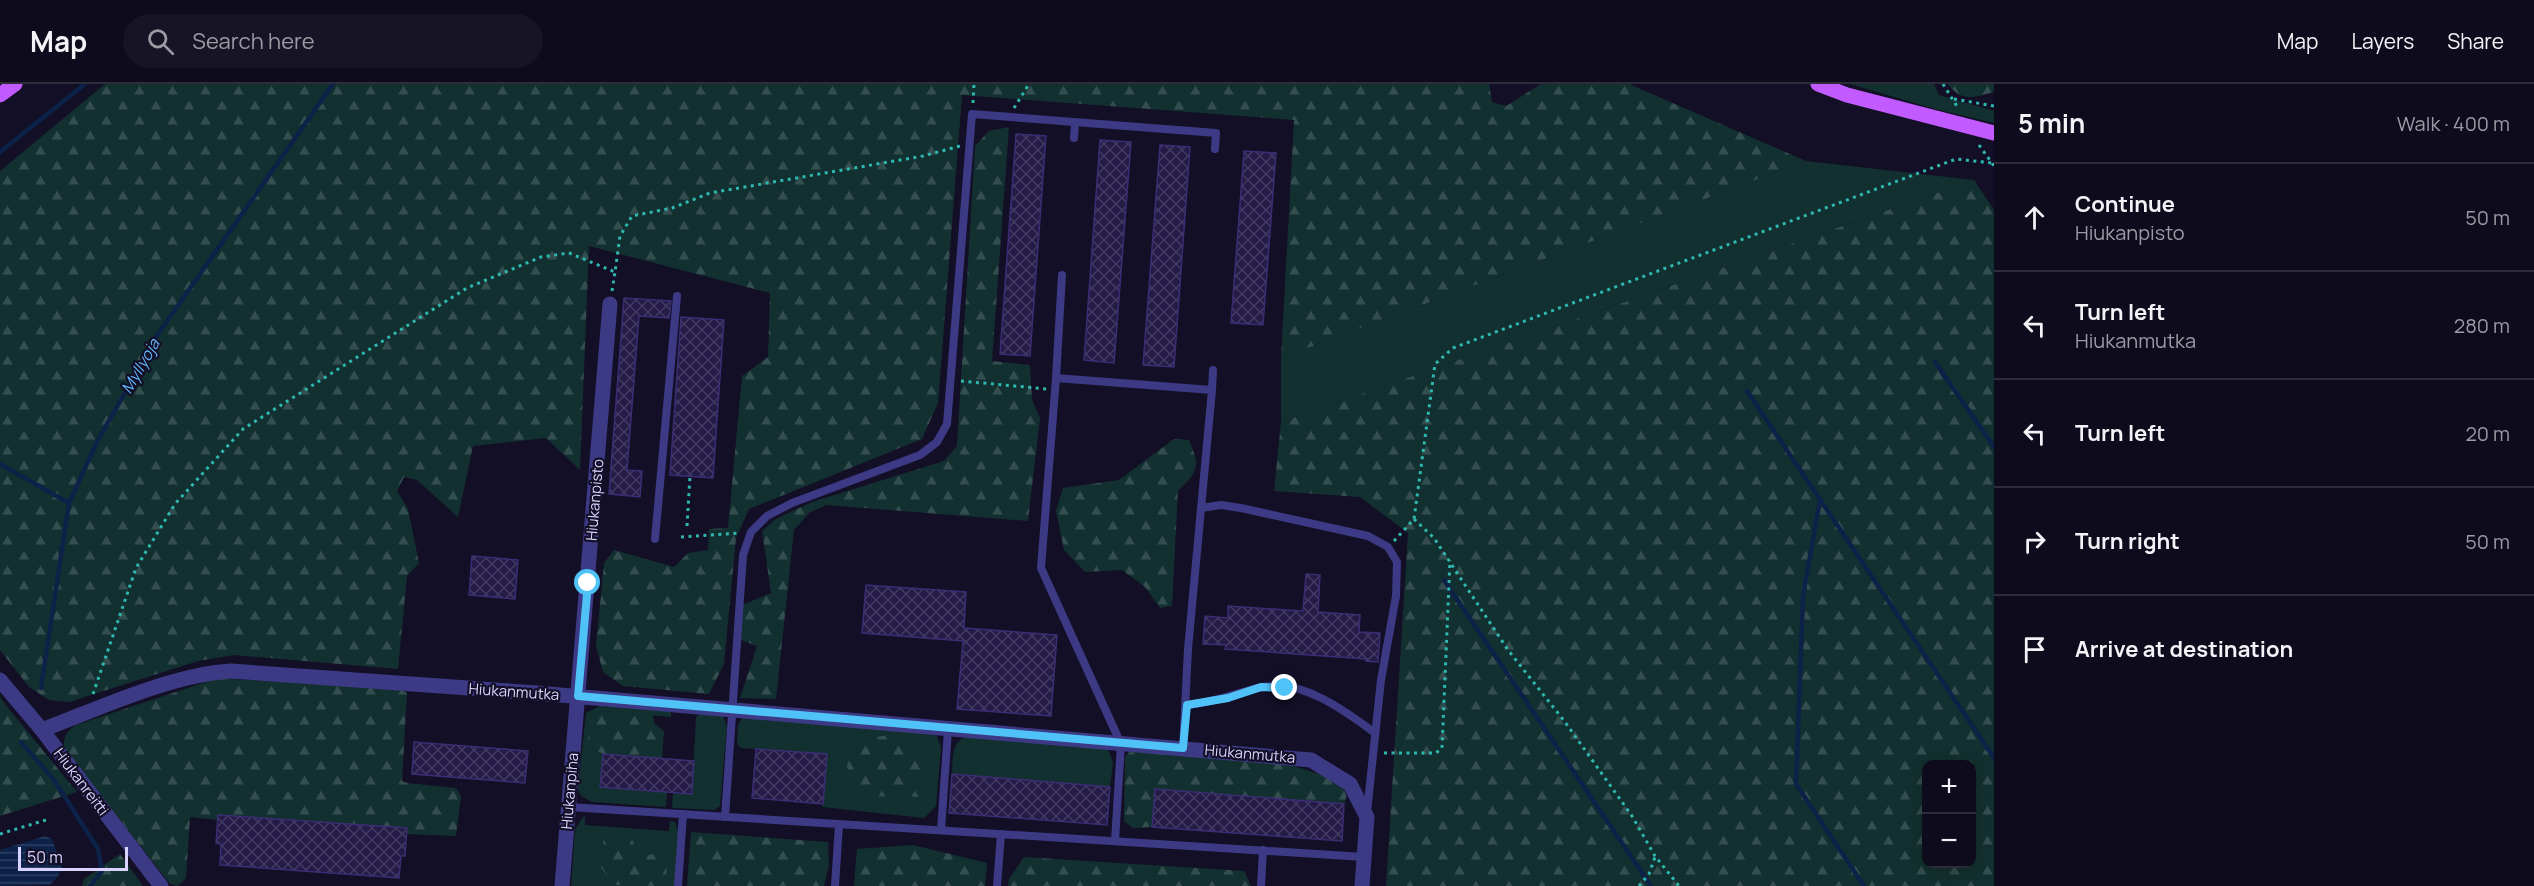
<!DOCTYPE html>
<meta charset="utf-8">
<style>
body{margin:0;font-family:Manrope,sans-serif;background:#171425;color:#f1f3f6}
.controls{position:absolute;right:18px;bottom:18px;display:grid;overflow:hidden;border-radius:12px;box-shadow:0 3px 15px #0003}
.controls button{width:54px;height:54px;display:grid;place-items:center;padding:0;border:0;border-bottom:2px solid #2e2b3b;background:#0e0b1c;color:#f1f3f6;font:30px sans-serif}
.scale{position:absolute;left:18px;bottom:15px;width:110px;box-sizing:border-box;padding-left:6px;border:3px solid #d9d4ff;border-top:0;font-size:16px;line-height:21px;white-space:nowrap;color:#d9d4ff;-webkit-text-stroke:4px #130f26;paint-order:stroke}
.stop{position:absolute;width:18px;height:18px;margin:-14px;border:4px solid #4fc3f7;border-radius:50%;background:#fff}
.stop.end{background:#4fc3f7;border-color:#fff;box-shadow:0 2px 6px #0008}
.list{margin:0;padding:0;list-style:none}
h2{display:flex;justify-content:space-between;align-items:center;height:78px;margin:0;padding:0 24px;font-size:26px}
h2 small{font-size:20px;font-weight:400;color:#9b9ba3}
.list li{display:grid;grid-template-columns:39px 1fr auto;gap:18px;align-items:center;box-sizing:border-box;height:108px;padding:0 24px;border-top:2px solid #2e2b3b}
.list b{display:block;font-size:22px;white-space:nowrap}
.list p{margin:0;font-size:20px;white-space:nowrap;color:#9b9ba3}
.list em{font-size:20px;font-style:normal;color:#9b9ba3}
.icon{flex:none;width:33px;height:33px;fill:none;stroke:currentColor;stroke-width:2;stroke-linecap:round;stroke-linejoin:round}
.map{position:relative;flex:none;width:1994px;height:802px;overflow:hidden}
header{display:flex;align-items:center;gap:36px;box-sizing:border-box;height:84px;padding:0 30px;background:#0e0b1c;border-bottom:2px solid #2e2b3b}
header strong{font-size:28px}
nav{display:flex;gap:33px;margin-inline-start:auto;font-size:21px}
.search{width:420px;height:54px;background:#171425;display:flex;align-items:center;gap:15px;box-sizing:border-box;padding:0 21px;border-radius:33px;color:#9b9ba3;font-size:22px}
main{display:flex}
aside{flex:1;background:#0e0b1c}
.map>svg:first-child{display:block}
.green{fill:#12302f}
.forest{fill:url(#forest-firs);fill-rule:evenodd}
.water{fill:url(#water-rules)}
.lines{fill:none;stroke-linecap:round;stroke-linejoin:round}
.stream{stroke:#0c2248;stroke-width:4.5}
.building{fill:url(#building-cross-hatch);stroke:#3b2d73;stroke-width:1.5}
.path{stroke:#2fb8b0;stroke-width:3;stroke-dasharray:3 4.5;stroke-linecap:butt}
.service{stroke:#3d3a85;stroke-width:8}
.minor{stroke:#3d3a85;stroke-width:15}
.primary{stroke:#c25bff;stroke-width:15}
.route{stroke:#4fc3f7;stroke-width:8}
.labels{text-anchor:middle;stroke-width:4.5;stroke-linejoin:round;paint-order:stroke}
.street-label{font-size:15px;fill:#d9d4ff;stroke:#130f26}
.water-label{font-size:16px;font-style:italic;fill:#62b6ff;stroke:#130f26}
</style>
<header>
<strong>Map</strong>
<div class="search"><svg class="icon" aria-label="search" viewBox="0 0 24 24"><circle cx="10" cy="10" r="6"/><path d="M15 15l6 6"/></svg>Search here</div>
<nav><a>Map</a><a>Layers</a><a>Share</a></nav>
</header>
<main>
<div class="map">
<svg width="1994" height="802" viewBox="0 0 1994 802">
<defs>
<pattern id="forest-firs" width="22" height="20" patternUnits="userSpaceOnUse" patternTransform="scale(1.5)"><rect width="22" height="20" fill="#12302f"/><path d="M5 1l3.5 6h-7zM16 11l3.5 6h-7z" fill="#344d4e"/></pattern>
<pattern id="water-rules" width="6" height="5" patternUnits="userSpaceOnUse" patternTransform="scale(1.5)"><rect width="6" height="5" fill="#0c2248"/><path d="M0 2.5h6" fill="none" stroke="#2f4163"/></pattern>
<pattern id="building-cross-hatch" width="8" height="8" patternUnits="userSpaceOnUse" patternTransform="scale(1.5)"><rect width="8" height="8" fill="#241b47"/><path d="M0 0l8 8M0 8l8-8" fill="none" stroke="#433b63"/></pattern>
</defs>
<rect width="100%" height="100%" fill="#130f26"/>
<g class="green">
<polygon points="1850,0 1934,0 1939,11 1994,27 1994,39 1935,25"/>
<polygon points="1806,77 1974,96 1281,338 1281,274"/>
<path d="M 600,622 L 671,628 L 671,633 L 603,627 C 586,633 590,649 591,664 L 603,670 L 600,703 L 667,708 L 666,723 L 592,718 L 581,712 L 578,704 L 586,629 Z"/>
<polygon points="700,630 723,632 727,642 720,722 714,726 672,724 673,709 692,710 696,633"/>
<polygon points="742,634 936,650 941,663 936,722 924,734 822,723 827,670 741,664 737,660 738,641"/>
<path d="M 967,652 L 1108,665 L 1113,679 L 1110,703 L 952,690 C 953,675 951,658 967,652 Z"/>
<polygon points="583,733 585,733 585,741 669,747 670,737 675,738 679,750 675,802 571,802 575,745"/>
</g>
<g class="forest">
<polygon points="105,0 1489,0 1492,18 1506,22 1541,0 1629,0 1806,77 1281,274 1294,36 962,11 938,319 922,355 749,425 736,454 724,580 709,610 623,602 603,588 596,562 604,479 614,466 674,483 688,469 708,466 709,445 728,444 742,292 768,273 770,209 589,162 580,386 546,354 473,362 458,433 417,396 404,393 397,407 408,425 419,479 407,492 398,585 234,571 198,577 69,618 49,616 29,603 0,566 0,87"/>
<path d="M 1948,0 L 1994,0 L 1994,8 C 1974,13 1962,19 1948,0 Z"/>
<polygon points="1009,43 992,277 1030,281 1032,316 1040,334 1028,437 826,421 809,429 794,446 776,615 740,614 757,562 741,556 742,521 771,509 762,447 776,435 812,418 944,377 957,362 975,62 989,47"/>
<path d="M 1974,96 L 1994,126 L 1994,802 L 1386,802 L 1408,449 L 1360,413 L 1274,407 L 1281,338 ZM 1926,680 L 1972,680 L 1972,780 L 1926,780 Z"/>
<path d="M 1174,355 L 1189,356 C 1200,382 1199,387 1178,407 L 1172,522 L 1160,524 L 1145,503 L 1122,486 L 1085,488 L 1064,466 L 1056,427 L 1063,404 L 1119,396 Z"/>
<path d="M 218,594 L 402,606 L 407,609 L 402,697 L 407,699 L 456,704 L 461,712 L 456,752 L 406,750 L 406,744 L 219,731 L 218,736 L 190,733 L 186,794 L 178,802 L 170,800 L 64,664 C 63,653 67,647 76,641 Z"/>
<polygon points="0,613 9,625 77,708 0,732"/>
<path d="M 603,627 L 653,631 L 654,639 L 664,647 L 662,675 L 603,670 L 591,664 C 585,650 587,632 603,627 Z"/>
<polygon points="888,651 924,665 927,689 922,713 857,712 847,683 852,657"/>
<path d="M 1131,666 L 1284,680 C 1297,683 1345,694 1346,711 C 1347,714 1345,717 1344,720 L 1155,705 L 1152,743 L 1133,744 L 1124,737 L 1125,673 Z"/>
<polygon points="614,746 632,755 639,774 660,768 667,775 666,795 661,802 614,801 600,782 605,748"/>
<polygon points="691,748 828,758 829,781 824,802 687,802"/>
<polygon points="913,761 987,779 985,802 854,802 857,765"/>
<polygon points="120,770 143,802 82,802 84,795"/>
<polygon points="1024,773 1244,787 1251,802 1008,802 1009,795"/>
</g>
<polygon class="water" points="45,752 52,755 62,784 58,792 50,801 0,802 0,766"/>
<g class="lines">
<g class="stream">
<polyline points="0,68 85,0"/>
<polyline points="1935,278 1994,363"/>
<polyline points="1747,307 1994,674"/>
<polyline points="0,380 69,419"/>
<polyline points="1820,416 1803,512 1796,700 1864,802"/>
<polyline points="1444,496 1651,802"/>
<polyline points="41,604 69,419 97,358 158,250 333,0"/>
<polyline points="21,658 54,696 98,765 102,787 90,802"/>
</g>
</g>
<g class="building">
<polygon points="1016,50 1046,52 1030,272 1000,270"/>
<polygon points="1100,56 1131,58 1114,279 1084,276"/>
<polygon points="1160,61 1190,63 1174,283 1143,281"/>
<polygon points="1244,67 1276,69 1263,241 1231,239"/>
<polygon points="624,214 671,217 669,234 639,232 627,386 642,387 640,413 609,410"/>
<polygon points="681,233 724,236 713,394 670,391"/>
<polygon points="472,472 518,476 515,515 469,511"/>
<polygon points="1306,490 1320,491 1318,528 1360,531 1359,548 1380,549 1378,578 1366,577 1366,575 1225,565 1226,561 1203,560 1205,532 1228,534 1228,522 1303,527"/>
<polygon points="866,501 966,508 964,544 1057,551 1051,632 957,625 963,557 862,549"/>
<polygon points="414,658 528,667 525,699 412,690"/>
<polygon points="756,665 827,670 823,720 752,714"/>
<polygon points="603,670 694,677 692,710 600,703"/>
<polygon points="952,690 1110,703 1107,741 949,729"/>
<polygon points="1155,705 1344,720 1342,757 1152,743"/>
<polygon points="218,731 407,744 405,772 401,772 399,794 220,781 221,760 216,759"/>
</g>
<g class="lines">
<g class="path">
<polyline points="1943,0 1958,24"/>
<polyline points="1954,15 1994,22"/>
<polyline points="973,19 974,0"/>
<polyline points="1014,24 1029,0"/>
<polyline points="1979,61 1994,82"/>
<polyline points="612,207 615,188"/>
<polyline points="961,297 1047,305"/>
<polyline points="1414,435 1434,454 1508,566 1565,638 1632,732 1655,772 1679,802"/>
<polyline points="687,442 690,392"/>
<polyline points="681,453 739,449"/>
<polyline points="1394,457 1414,435 1435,280 1453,264 1956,75 1992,79"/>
<polyline points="93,610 136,484 175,420 243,345 467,204 541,173 569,169 615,188 620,152 632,132 672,124 710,109 923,72 960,62"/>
<polyline points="1384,669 1436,669 1442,664 1450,476"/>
<polyline points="0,750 49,735"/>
<polyline points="1639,802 1649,790 1655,773"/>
</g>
<g class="service">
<polyline points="1074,54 1075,39"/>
<polyline points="1056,294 1062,191"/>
<polyline points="1212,306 1213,286"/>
<polyline points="1201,424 1221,421 1241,424 1368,452 1388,463 1397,478 1396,512 1381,596 1367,728"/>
<polyline points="655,455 677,212"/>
<path d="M 1187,621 C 1212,619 1234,610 1258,604 C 1300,593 1344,626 1375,649"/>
<polyline points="569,723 1364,773"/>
<polyline points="725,733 743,471 751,448 767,432 792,419 920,371 937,358 947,340 972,30 1216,49 1215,65"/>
<polyline points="941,746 948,646"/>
<polyline points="1115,757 1121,660 1041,484 1056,294 1212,306 1188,565 1183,665"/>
<polyline points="678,802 683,730"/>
<polyline points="835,802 839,740"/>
<polyline points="997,802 1001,750"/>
<polyline points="1261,802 1263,766"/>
</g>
<g class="minor">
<polyline points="0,596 42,646 161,802"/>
<path d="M 42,646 C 100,624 170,591 231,587 L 537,609 L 1311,676 L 1350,700 L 1367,733 L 1362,802"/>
<polyline points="562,802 610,220"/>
</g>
<g class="primary">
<polyline points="1818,0 1847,11 1994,49"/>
<polyline points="0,11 15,0"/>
</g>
</g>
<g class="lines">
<polyline class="route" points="588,499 578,612 1183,664 1187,621 1228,614 1261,603 1285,604"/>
</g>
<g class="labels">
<g class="street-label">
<text transform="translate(595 416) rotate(-85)" y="5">Hiukanpisto</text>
<text transform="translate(514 608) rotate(4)" y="5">Hiukanmutka</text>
<text transform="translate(1250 670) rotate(5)" y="5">Hiukanmutka</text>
<text transform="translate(81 698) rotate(53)" y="5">Hiukanreitti</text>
<text transform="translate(570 707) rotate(-85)" y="5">Hiukanpiha</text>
</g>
<g class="water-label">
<text transform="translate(140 282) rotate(-60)" y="6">Myllyoja</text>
</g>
</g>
</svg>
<div class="controls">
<button>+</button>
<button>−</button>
</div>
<div class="scale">50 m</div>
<div class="stop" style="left:588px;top:499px"></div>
<div class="stop end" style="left:1285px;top:604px"></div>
</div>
<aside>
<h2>5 min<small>Walk · 400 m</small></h2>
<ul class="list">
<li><svg class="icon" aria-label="ahead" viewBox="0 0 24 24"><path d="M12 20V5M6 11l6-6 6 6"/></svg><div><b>Continue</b><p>Hiukanpisto</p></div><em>50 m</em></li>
<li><svg class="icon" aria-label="left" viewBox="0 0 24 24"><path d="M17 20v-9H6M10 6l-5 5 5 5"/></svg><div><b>Turn left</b><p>Hiukanmutka</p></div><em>280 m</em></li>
<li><svg class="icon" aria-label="left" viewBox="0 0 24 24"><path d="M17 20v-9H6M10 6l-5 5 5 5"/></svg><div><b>Turn left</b></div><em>20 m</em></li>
<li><svg class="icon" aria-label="right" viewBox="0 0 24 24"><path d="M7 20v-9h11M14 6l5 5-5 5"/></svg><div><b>Turn right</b></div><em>50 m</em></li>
<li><svg class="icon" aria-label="arrive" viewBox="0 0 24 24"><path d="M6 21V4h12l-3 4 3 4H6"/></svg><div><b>Arrive at destination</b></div></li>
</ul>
</aside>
</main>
